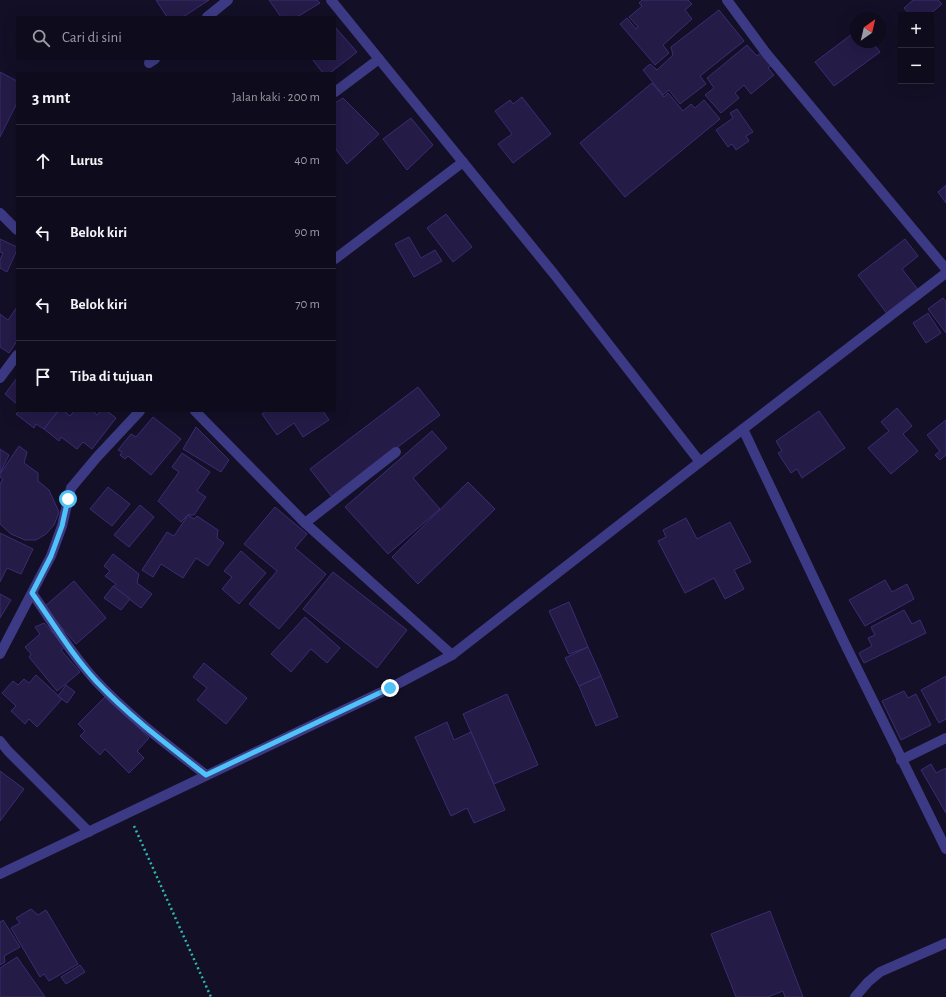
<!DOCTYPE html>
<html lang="id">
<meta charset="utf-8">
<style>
body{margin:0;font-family:"Alegreya Sans",sans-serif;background:#1c1929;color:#f1f3f6}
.controls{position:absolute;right:12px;top:12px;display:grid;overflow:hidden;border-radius:0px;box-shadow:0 4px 16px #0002}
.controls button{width:36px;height:36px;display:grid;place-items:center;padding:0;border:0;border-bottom:1px solid #2e2b3b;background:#0e0b1c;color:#f1f3f6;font:20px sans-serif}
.compass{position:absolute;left:850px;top:12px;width:36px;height:36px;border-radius:50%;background:#0e0b1c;box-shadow:0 4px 16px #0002;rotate:34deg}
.stop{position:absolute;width:12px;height:12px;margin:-9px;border:3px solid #4fc3f7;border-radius:50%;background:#fff}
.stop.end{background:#4fc3f7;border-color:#fff;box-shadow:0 1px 4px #0008}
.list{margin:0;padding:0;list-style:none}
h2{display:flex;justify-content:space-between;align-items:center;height:52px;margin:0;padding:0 16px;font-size:17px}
h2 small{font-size:13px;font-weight:400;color:#9b9ba3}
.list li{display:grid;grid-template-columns:26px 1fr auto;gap:12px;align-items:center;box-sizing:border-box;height:72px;padding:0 16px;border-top:1px solid #2e2b3b}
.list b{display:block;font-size:15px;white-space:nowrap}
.list em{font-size:13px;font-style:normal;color:#9b9ba3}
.icon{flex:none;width:22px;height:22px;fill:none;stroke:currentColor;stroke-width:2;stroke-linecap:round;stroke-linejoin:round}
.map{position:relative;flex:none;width:946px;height:997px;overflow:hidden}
.search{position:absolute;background:#0e0b1c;box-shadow:0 4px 16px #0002;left:16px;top:16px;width:320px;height:44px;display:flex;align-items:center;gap:10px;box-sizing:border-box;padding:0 14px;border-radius:0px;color:#9b9ba3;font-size:15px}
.panel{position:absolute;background:#0e0b1c;box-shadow:0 4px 16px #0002;left:16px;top:72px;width:320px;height:340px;border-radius:0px}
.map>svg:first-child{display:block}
.building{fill:#241b47;stroke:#3b2d73}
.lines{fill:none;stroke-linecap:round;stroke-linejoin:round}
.path{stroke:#2fb8b0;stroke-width:2.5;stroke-dasharray:2 3;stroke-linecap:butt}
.street{stroke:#3d3a85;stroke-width:10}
.route{stroke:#4fc3f7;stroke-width:5}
</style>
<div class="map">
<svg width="946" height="997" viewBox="0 0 946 997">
<rect width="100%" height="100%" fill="#130f26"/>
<g class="building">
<polygon points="156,0 209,0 183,17 167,17"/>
<polygon points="269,0 317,0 320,3 297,17 281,17"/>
<polygon points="642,0 688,0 692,4 685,10 692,19 663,45 669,53 655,65 620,24 627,18 636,29 638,27 629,17 642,6 639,3"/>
<polygon points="913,0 938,0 942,4 929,15 910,15 904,8"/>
<polygon points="719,10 744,41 700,76 706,84 680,104 669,90 663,95 643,70 650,64 657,70 673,55 671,47"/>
<polygon points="335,27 357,52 330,73 323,73 312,59 335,59"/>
<polygon points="856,31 856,42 872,42 880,52 834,86 815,62"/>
<polygon points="747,45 757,56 762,52 773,64 768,68 774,75 751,94 744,85 735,93 739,98 721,113 705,95 714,88 707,78"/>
<polygon points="0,72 17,81 17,103 0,137"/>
<polygon points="652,83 664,97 668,93 683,111 691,104 695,108 704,100 720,119 625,197 580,143"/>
<polygon points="522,97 551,134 513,163 498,144 512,134 495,111 510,100 513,104"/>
<polygon points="343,98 379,134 347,164 335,148 335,103"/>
<polygon points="737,109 753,132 746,136 749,141 736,150 732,144 728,147 716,130 733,118 730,113"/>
<polygon points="411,118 433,145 407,170 383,139"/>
<polygon points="946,185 946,203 938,192"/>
<polygon points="446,214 472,247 453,262 427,228"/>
<polygon points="409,237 421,258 435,250 442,261 414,277 395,244"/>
<polygon points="0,239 17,247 17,250 7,272 0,268 0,260 3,253 0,252"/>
<polygon points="905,239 918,256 902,269 919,291 888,315 858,275"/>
<polygon points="943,298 946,302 946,333 928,309"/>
<polygon points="17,307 17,341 9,353 0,347 0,314 8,320"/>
<polygon points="928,313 941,333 926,343 913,323"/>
<polygon points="17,378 17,404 5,394"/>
<polygon points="418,387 440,415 332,497 310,469"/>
<polygon points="897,408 912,426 903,434 918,451 891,474 868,448 889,431 881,422"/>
<polygon points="19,411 58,411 44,429 36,424 34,428 16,414"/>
<polygon points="58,411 64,411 70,416 74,411 93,411 97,415 101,411 107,411 116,418 92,449 83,442 77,449 61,437 59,441 44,429"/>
<polygon points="266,411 323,411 329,420 303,437 294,423 277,435 262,414"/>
<polygon points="819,411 845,448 802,478 797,469 791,473 778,453 782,451 776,441"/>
<polygon points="153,417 181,439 151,475 128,456 125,459 120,455 122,452 118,450 131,434 136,437"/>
<polygon points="946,420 946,455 940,460 935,455 940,451 927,435"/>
<polygon points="196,427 229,460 221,472 183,449"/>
<polygon points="432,431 447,448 413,478 440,509 388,554 345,507"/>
<polygon points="19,446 27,452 24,463 38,473 38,481 49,490 59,512 54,525 46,534 36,540 25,540 11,534 0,524 0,484 3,479 0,477 0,474"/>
<polygon points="0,449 9,455 0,473"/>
<polygon points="182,453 210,472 197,491 206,497 194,515 188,515 181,522 158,501 179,472 172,467"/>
<polygon points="468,482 495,509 418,584 392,557"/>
<polygon points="108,487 130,504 112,526 90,509"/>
<polygon points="140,505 154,517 129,547 114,535"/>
<polygon points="275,507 307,534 295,548 326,574 279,629 249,604 277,571 244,544"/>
<polygon points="188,515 194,519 197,516 218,530 217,538 224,543 208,566 196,558 183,578 161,564 153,577 142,570 167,532 174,536"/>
<polygon points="686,518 697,539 730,522 751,562 734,570 744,589 725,599 714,578 685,593 658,541 666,537 663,530"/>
<polygon points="0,533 33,549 21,574 7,568 0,582"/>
<polygon points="241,551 266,573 239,604 222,589 232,577 224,571"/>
<polygon points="113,554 139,574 137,583 152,594 141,608 113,587 116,584 105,576 110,571 104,566"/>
<polygon points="333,572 407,630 377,668 303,609"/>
<polygon points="885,580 892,592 907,584 914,599 865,626 849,600"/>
<polygon points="74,581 106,618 76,644 44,607"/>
<polygon points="113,586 130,599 121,610 104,598"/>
<polygon points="0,594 11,600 0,618"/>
<polygon points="569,602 588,647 569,654 549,611"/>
<polygon points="904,610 912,624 920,620 926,633 864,663 859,653 872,646 868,638 875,635 871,627"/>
<polygon points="305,617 340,648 327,663 311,649 291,672 271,654"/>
<polygon points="44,623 65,647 61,650 80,672 57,691 29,657 31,654 25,647 40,634 35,627"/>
<polygon points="588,647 601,676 579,686 565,658"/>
<polygon points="204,663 247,698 226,724 197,700 207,688 193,677"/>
<polygon points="36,675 62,699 37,727 29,719 25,724 11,711 16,706 2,693 13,681 18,685 24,679 29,683"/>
<polygon points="601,676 618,717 596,726 579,686"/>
<polygon points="946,676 946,719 939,723 921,690"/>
<polygon points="66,685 75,692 67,703 58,696"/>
<polygon points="904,691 908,698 916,694 931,725 901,740 882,701"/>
<polygon points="507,694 538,765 494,784 463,714"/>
<polygon points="106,696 149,738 137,751 144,758 129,773 105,749 100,755 80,736 85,731 78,724"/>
<polygon points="447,722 454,740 471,732 505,810 474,823 467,808 451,816 415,737"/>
<polygon points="931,764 936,773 946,768 946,813 921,770"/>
<polygon points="0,771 24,789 0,821"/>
<polygon points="31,909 38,915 46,910 78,964 49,981 44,974 40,977 11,928 20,923 16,918"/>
<polygon points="770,911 803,997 785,997 783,991 768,997 736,997 711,934"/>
<polygon points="3,920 20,947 4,956 5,962 0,965 0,922"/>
<polygon points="17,957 45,997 0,997 0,968"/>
<polygon points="80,965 85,972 66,984 61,977"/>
</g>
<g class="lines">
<polyline class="path" points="134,826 211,997"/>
<g class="street">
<polyline points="331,0 554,274 700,462"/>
<polyline points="727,0 766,53 946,269"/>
<polyline points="207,17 228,0"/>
<polyline points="149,63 155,59"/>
<polyline points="335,92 379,59"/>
<polyline points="0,213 17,230"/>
<polyline points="335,259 463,162"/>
<polyline points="0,378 17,355"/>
<polyline points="195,411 305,523 452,655"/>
<polyline points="743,429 843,640 946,849"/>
<polyline points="305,523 396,452"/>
<path d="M 32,593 C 53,623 72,655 97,682 C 130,717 169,746 206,775"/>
<polyline points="0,654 51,556 62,526 71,488 97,457 140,411"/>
<polyline points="0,741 8,751 89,832"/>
<polyline points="901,760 946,738"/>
<polyline points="0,874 390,688 452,655 700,462 946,273"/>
<polyline points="855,997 868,982 880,972 946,943"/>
</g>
</g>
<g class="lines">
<path class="route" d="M 68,499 L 62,526 L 51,556 L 32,593 C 53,623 72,655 97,682 C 130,717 169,746 206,775 L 390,688"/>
</g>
</svg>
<div class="controls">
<button>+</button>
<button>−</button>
</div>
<svg class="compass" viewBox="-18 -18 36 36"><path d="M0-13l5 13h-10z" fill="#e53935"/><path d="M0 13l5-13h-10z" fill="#9b9ba3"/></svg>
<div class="stop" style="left:68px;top:499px"></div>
<div class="stop end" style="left:390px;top:688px"></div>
<div class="search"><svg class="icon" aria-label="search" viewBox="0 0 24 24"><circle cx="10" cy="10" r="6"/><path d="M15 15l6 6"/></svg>Cari di sini</div>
<section class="panel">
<h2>3 mnt<small>Jalan kaki · 200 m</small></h2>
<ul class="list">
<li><svg class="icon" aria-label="ahead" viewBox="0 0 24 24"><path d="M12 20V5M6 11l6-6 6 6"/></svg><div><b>Lurus</b></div><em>40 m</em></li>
<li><svg class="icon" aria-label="left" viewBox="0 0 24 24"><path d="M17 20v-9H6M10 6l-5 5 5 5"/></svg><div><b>Belok kiri</b></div><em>90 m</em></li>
<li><svg class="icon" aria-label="left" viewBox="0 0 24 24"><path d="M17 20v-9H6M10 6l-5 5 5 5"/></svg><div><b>Belok kiri</b></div><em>70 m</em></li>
<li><svg class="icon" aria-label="arrive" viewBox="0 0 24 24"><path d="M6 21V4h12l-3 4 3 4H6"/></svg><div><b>Tiba di tujuan</b></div></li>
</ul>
</section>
</div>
